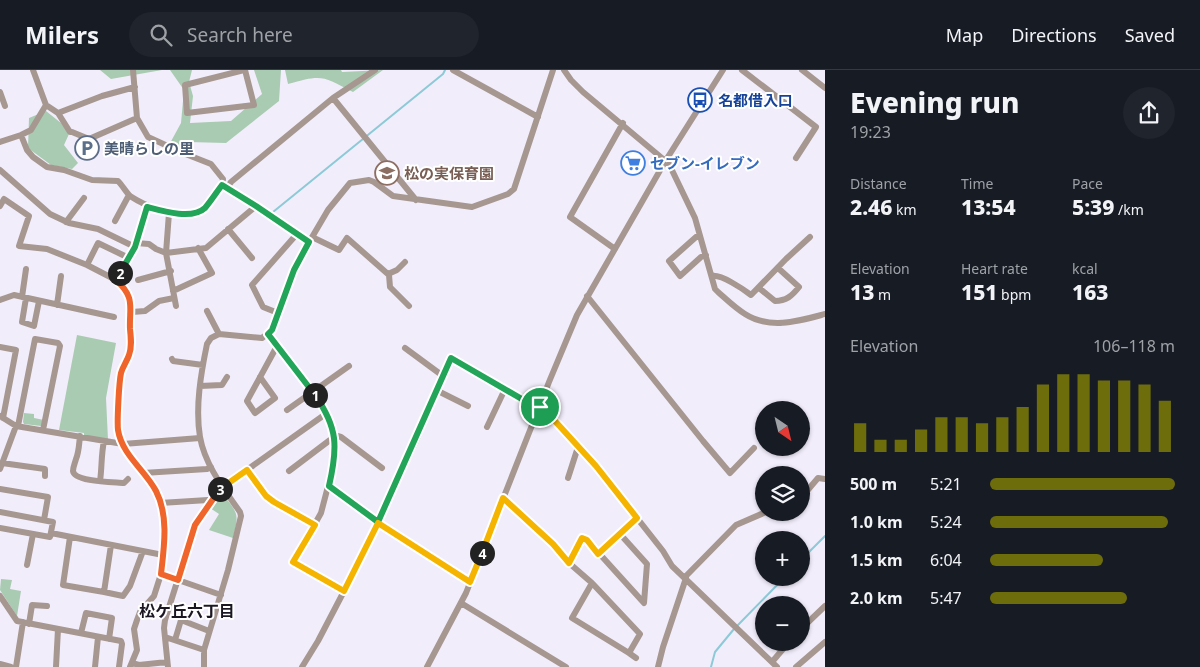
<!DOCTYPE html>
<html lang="en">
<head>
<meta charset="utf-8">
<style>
  :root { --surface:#171b24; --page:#20242c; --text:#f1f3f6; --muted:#9ea1a6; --line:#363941; --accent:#6e6d0c }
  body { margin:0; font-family:"Noto Sans","Noto Sans JP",sans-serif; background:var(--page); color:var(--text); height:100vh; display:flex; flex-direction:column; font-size:19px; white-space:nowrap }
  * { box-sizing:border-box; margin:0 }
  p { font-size:16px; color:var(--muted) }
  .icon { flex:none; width:28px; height:28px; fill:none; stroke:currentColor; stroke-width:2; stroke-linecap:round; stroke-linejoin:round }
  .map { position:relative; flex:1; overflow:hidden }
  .side { display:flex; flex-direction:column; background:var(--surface); width:375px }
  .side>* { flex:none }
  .needle { width:32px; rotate:145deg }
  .controls { position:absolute; left:755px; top:331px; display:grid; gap:10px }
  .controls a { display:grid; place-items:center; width:55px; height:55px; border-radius:50%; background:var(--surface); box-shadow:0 1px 4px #0004; font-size:25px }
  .pin { position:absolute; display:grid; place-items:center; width:42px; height:42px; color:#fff; margin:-21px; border:2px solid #fff; border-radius:50%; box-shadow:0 1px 5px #0007 }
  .km { position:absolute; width:25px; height:25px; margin:-12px; border-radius:50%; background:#222; color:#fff; font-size:14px; line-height:25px; text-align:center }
  .round { display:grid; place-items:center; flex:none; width:52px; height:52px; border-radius:26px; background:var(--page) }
  .head { display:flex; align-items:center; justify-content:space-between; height:85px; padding:0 25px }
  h1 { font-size:28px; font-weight:800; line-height:38px }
  .stats { display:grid; grid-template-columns:repeat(3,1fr); gap:8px; height:85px; padding:5px 25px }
  .stats div { display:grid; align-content:center }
  .stats b { font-size:21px; font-weight:800 }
  .stats small { font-size:14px; font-weight:400 }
  .stats p { font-size:14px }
  .chart { height:140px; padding:10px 25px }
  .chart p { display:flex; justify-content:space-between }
  .chart svg { width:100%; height:90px; margin-top:5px; stroke:var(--accent); stroke-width:6 }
  ul { padding:0 25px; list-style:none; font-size:16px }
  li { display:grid; grid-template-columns:80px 60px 1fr; align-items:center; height:38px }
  li i { height:12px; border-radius:6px; background:var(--accent) }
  header { display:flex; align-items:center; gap:30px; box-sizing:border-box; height:70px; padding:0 25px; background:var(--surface); border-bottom:1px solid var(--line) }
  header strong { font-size:24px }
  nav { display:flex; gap:28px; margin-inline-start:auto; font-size:18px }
  .search { width:350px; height:45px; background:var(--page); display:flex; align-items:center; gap:12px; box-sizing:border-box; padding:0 18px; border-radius:28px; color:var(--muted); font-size:19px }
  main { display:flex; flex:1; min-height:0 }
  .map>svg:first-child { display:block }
  .green { fill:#a9cbb2 }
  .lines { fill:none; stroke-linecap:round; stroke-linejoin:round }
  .stream { stroke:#8ccad7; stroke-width:2 }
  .minor { stroke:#a69790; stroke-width:6 }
  .split-1-casing { stroke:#fff; stroke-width:10 }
  .split-2-casing { stroke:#fff; stroke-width:10 }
  .split-3-casing { stroke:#fff; stroke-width:10 }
  .split-4-casing { stroke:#fff; stroke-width:10 }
  .split-5-casing { stroke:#fff; stroke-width:10 }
  .split-1 { stroke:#22a559; stroke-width:6 }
  .split-2 { stroke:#22a559; stroke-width:6 }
  .split-3 { stroke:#f0652b; stroke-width:6 }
  .split-4 { stroke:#f5b400; stroke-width:6 }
  .split-5 { stroke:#f5b400; stroke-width:6 }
  .labels { text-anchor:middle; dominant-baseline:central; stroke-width:4; stroke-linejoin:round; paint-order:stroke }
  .transit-label { font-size:15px; font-weight:bold; fill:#164399; stroke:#fff; text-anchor:start }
  .service-label { font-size:15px; font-weight:bold; fill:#4e5e75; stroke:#fff; text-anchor:start }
  .shop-label { font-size:15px; font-weight:bold; fill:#366cbe; stroke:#fff; text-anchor:start }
  .education-label { font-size:15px; font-weight:bold; fill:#785e54; stroke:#fff; text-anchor:start }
  .neighbourhood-label { font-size:16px; font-weight:bold; fill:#1c1823; stroke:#fff }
</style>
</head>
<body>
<header>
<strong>Milers</strong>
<div class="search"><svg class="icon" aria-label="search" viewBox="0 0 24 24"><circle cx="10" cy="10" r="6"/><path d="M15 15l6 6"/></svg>Search here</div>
<nav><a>Map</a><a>Directions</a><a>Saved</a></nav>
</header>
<main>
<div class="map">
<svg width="825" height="597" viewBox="0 0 825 597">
  <rect width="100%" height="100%" fill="#f2edfb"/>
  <path class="green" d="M100,0H162L111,9Z
    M170,0H192L189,12L193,26L190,53L231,51L262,24L254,0H281L279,31L226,73L188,72L186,82L169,75L181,53L184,20Z
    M285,0H341L342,2L383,0L353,22C323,6 322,4 288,14Z
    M46,41L61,53L69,64L64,75L78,93L72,99L51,95L28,78L29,48Z
    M77,265L116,273L106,328L108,370L84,365V363L59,360Z
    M24,343L34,344V348L44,350L41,356L24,354L23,352Z
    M220,423H222C237,443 240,442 233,468L209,460L219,444L210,438Z
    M1,509L12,510L10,519L21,521L17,546L0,520Z"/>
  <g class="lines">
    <path class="stream" d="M273,142L443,4L445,0
      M801,490L825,466
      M737,556L784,508
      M711,597L715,582L734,559"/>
    <path class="minor" d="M33,0L46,35L58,43L102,26L135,17
      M133,0L137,48L148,67L183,83L211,94L223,109L222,115L256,136L309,172
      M244,0L185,15L187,43L254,35L245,0
      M453,0L538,47
      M564,0L571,10L583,22L669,94L695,148L715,219L718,222C726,229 735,238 745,244C770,260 799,251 825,244
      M742,0L816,57L796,88
      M802,0L825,18
      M0,22L5,36
      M333,28L416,130
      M58,43L70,62H72L89,69L137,48
      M21,65L27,80L33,87L47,97L64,100L92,110L118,111C122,115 126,122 130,126C147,137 164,143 184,143C189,143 195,144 199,142C209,137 215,124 222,115
      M0,72L21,65L31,60L46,35
      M0,100L50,144L69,153L98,159L135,177
      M227,118L231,112L333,28L375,0
      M0,136L4,129L29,146L19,176L47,179L87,195L116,210L122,216L131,235L130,257L132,271L130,284L121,305L118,360L127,384L156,421L163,444L164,463L161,504L154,526L140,542L137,550L134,559L137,580L130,597
      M169,143L166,183L176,236
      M115,151L129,125
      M66,152L84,128
      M228,159L252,188
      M700,166L696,167L669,191L680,206L701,187L706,185
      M312,167L339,180L347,168L389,205L390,217L409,236
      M136,173L149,174L156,179L166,183L206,178L256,136
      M615,179L570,147L623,53
      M87,195L98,173L129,188
      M388,204L397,200L405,192
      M712,206C721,204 743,219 751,225L786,189L810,167
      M116,210L135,177L147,137
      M138,210L171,201
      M759,218L775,231C786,231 792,226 799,217L778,198
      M173,221L212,203L198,178
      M587,226L703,371L730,403L754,378
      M22,227L26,199
      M26,228L22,252L34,256L39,231
      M0,230L14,225L114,247
      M57,235L61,206
      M207,241L219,264
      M132,242L145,241L159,231L174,228
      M278,243L263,237L252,215L296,165
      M268,264L327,343L334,367L335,382L332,401L321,443L293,493L344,521
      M0,277L16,280L3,348
      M405,278L443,306
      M172,289L173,291L203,295
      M260,307L275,328L255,343L247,331L277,276
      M200,316L222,315L227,307
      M436,320L468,336
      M539,337L544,339L596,396L663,481L672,496L777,597
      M287,340L349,296
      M0,346L16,356L123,374L200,368
      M18,356L35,269L58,273L60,276L43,360
      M487,357L505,319
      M334,365L341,367L382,398
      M80,366C79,374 79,382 76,389C75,393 73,397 73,401C74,412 114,412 124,413L128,409
      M2,393L45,399V406
      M0,399L16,356
      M247,400L266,426L274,432L315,455
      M289,401L334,367
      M143,403L207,399L211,397
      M568,408L578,377
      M100,411C102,398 101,385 104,371
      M329,416L378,452
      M0,419L48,427L44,450
      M503,428L553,474L561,486L592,513L640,564L629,583L572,548L592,513
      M801,428L818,408L825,409
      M160,433L208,430L211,431
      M0,442L53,452L50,467L0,458
      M378,453L470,512
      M51,463L163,485
      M70,467L63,515L104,522
      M111,475L104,522L123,526L130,516L143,481
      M598,484L637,448
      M569,493L582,468L587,470L644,533L647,494L620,464
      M27,495L33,464
      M161,504L221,525
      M685,507L736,455L766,442
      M0,526L17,551L121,571L122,574L119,597
      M461,533L566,597
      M29,554L32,535L47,536
      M801,559L825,536
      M81,563L86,543L112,548L109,569
      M165,567L204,580
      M175,570L181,550L209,561
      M629,583L636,588
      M772,592L789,572
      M132,593L139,595L167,592
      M0,594L11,597
      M16,597L23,552
      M56,597L58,559
      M95,597L98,567
      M168,597L164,558L165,550L195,455L211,431L223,417L327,343
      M204,597V580L228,500L241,446L240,442C224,419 205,395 200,367C195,337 201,303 207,274L211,268L219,264L262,268L270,262L298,191L328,140L350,113L369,110L374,112L393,126L472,137L508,124L514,119L553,0
      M302,597L318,571L366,479L417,369L438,316L451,288L539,339
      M427,597L466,523L549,312L577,245L666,90L723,0
      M658,597L663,577L686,508
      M796,597L825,572"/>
  </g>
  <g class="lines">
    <g class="split-1-casing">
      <path id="split-1" d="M315,325C338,358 338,377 329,416L378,452L451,288L539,339L540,337"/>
    </g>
    <g class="split-2-casing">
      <path id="split-2" d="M120,203L135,177L147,137C162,141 192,150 205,138C211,131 216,123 222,115L256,136L309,172L294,200L272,260L268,264L315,325"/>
    </g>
    <g class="split-3-casing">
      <path id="split-3" d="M120,203L116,210C136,228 129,237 130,259C131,268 132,277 129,285C127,291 123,296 121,303C119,312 117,351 118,360C122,385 145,400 156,421C169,446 164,478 161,504L178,510L195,455L220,419"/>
    </g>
    <g class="split-4-casing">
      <path id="split-4" d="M220,419L247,400L266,426L274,432L315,455L293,492L344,521L378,453L470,512L482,483"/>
    </g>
    <g class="split-5-casing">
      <path id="split-5" d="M482,483L503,428L553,474L569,493L582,468L587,470L598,484L637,448L596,396L544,339L540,337"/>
    </g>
    <use href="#split-1" class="split-1"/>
    <use href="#split-2" class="split-2"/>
    <use href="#split-3" class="split-3"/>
    <use href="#split-4" class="split-4"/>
    <use href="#split-5" class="split-5"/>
  </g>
  <defs>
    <g id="bus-ring" transform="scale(1.25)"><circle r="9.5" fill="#fff" stroke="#1a4fb4" stroke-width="1.5"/><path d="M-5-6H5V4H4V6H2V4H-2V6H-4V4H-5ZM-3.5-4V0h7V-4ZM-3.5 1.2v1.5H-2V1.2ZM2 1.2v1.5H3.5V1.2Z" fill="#1a4fb4"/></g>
    <g id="parking-ring" transform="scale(1.25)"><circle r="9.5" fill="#fff" stroke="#5c6f8a" stroke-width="1.5"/><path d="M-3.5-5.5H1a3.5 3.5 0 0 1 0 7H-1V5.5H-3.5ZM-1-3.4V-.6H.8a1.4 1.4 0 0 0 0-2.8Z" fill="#5c6f8a"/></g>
    <g id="supermarket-ring" transform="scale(1.25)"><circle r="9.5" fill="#fff" stroke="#3f7fe0" stroke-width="1.5"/><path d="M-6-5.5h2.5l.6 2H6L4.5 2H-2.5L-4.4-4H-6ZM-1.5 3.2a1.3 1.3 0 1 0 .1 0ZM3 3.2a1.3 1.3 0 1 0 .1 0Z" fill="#3f7fe0"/></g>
    <g id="school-ring" transform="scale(1.25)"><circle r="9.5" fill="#fff" stroke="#8d6e63" stroke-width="1.5"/><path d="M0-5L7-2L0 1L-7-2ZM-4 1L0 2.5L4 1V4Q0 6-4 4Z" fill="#8d6e63"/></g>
  </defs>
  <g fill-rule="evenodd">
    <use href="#bus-ring" x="700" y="30"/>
    <use href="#parking-ring" x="87" y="78"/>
    <use href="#supermarket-ring" x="633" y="93"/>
    <use href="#school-ring" x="387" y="103"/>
  </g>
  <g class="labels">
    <g class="transit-label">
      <text x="718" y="30">名都借入口</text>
    </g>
    <g class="service-label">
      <text x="104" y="78">美晴らしの里</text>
    </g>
    <g class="shop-label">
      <text x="650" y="93">セブン-イレブン</text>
    </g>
    <g class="education-label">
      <text x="404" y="103">松の実保育園</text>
    </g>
    <g class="neighbourhood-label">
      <text x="187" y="541">松ケ丘六丁目</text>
    </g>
  </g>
</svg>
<div class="controls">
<a><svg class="needle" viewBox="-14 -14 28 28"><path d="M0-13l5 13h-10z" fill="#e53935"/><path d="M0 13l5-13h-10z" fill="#9ea1a6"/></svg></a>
<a><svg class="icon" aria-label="layers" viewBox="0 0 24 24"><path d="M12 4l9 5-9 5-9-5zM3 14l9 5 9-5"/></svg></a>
<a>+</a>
<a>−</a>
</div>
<div class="pin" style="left:540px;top:337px;background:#1e9e55"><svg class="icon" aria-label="arrive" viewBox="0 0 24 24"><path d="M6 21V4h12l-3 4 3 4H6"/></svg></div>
<b class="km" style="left:315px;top:325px">1</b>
<b class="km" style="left:120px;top:203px">2</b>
<b class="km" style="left:220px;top:419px">3</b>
<b class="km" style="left:482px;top:483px">4</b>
</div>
<section class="side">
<div class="head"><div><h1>Evening run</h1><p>19:23</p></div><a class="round"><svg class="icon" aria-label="share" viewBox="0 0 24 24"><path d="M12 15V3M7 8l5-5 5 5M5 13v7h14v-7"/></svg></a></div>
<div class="stats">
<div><p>Distance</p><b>2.46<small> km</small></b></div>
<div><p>Time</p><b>13:54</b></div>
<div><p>Pace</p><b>5:39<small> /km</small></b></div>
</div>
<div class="stats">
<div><p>Elevation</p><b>13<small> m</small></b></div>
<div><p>Heart rate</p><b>151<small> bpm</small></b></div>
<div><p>kcal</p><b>163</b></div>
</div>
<div class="chart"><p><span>Elevation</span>106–118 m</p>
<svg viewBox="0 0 160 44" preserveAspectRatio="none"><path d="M5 44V30M15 44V38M25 44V38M35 44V33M45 44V27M55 44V27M65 44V30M75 44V27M85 44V22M95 44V11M105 44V6M115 44V6M125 44V9M135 44V9M145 44V11M155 44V19"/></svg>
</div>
<ul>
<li><b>500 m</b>5:21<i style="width:100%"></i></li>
<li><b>1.0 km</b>5:24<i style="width:96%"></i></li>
<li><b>1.5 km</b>6:04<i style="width:61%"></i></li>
<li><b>2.0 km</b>5:47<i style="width:74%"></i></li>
</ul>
</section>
</main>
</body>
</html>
